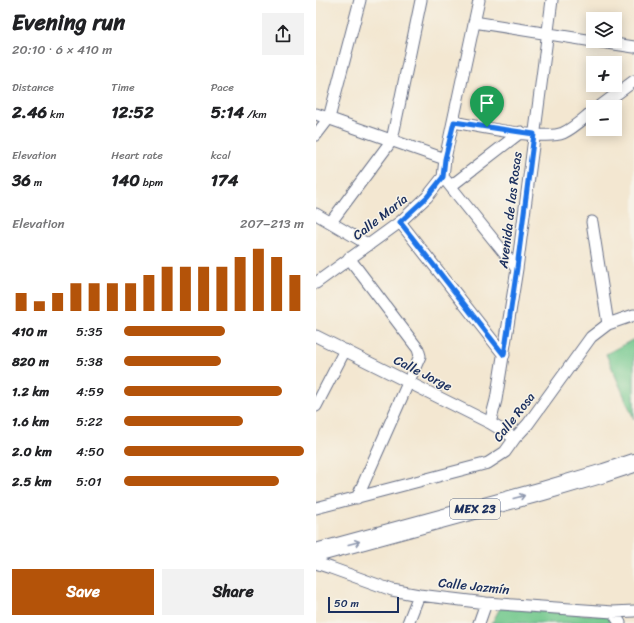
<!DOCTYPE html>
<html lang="en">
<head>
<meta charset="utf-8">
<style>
  :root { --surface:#fff; --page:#f2f2f2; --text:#202124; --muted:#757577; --accent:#b45309 }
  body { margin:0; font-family:Sriracha,sans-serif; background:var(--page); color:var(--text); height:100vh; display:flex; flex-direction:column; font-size:15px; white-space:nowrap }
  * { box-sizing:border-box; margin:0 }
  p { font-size:13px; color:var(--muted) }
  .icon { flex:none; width:22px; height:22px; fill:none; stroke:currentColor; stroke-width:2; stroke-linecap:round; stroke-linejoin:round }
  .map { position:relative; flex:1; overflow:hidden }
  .drawer { display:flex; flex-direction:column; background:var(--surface); width:316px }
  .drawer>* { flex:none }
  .fabs { position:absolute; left:270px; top:12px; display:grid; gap:8px }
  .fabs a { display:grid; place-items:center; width:36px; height:36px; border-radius:0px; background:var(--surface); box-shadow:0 2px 10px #0003; font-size:20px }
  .scale { position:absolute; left:12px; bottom:10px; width:71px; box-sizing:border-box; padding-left:4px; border:2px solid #1b2f5e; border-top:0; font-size:11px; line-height:14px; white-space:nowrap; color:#1b2f5e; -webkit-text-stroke:3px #f7f3e8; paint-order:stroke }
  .pin { position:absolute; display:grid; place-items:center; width:34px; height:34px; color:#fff; margin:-41px -17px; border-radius:50% 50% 50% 0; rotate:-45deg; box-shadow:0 0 4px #0007 }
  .pin .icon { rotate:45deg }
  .round { display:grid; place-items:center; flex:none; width:42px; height:42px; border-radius:0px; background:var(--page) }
  .overview { display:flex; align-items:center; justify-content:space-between; height:68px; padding:0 12px }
  h1 { font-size:22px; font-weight:700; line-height:30px }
  .stats { display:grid; grid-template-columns:repeat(3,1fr); gap:6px; height:68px; padding:4px 12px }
  .stats div { display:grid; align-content:center }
  .stats b { font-size:17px; font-weight:700 }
  .stats small { font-size:11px; font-weight:400 }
  .stats p { font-size:11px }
  .chart { height:112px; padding:8px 12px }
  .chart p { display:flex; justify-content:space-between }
  .chart svg { width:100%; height:72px; margin-top:4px; stroke:var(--accent); stroke-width:6 }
  .cta { display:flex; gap:8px; margin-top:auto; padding:8px 12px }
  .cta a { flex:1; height:46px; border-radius:0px; background:var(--accent); color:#fff; font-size:16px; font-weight:700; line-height:46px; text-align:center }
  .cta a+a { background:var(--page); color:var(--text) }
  ul { padding:0 12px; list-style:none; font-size:13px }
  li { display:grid; grid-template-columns:64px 48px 1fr; align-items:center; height:30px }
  li i { height:10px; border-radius:5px; background:var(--accent) }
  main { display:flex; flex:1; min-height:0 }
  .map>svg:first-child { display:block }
  .green { fill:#72c88d; stroke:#467c76 }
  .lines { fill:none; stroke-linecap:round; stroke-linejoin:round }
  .minor-casing { stroke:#676f86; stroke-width:13 }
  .trunk-casing { stroke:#676f86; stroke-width:20 }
  .minor { stroke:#fff; stroke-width:11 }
  .trunk { stroke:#fff; stroke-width:18 }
  .oneway { stroke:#8d97ae }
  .route-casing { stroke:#fff; stroke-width:8 }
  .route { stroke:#1a73e8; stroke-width:5 }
  .labels { text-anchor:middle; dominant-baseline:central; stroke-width:3; stroke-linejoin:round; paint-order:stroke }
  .shield { fill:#f7f3e8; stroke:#5d6a87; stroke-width:1 }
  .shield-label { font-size:12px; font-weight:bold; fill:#1b2f5e }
  .street-label { font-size:13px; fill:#1b2f5e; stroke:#f7f3e8 }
</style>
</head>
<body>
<main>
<section class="drawer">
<div class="overview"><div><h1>Evening run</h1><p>20:10 · 6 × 410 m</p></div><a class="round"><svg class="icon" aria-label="share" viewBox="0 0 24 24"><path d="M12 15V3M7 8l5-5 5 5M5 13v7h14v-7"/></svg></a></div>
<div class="stats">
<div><p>Distance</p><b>2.46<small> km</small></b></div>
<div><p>Time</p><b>12:52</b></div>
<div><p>Pace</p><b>5:14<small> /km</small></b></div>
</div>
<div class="stats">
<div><p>Elevation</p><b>36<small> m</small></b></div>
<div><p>Heart rate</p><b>140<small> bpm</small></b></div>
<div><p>kcal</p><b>174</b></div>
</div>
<div class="chart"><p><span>Elevation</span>207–213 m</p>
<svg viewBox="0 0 160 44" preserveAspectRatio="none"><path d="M5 44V33M15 44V38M25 44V33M35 44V27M45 44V27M55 44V27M65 44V27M75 44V22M85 44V17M95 44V17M105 44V17M115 44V17M125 44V11M135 44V6M145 44V11M155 44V22"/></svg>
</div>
<ul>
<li><b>410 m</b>5:35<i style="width:56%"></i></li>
<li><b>820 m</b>5:38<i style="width:54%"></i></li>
<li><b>1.2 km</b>4:59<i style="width:88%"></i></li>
<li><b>1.6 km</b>5:22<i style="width:66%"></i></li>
<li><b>2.0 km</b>4:50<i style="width:100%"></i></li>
<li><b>2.5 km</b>5:01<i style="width:86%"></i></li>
</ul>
<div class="cta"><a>Save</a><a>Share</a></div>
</section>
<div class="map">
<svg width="318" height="623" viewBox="0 0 318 623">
  <rect width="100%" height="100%" fill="#f7f3e8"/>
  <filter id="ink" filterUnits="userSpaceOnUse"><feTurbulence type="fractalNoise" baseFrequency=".025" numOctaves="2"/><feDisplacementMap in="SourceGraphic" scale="8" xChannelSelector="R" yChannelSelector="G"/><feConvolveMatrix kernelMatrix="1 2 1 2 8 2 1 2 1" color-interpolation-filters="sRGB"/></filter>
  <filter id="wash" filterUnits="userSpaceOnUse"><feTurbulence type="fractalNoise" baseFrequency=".012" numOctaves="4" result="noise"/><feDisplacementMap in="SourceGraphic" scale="16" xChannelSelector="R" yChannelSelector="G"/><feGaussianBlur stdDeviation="0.9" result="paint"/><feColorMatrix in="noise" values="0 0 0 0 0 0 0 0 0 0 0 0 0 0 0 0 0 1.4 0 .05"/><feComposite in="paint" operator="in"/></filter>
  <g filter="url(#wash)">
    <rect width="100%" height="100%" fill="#f3e7d1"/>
    <path class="green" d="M318,339V419L290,354Z
      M184,608L292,616L295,623H176Z"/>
  </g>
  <g filter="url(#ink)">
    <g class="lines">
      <g class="minor-casing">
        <path id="minor" d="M158,22L277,41
          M279,41L318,47
          M283,107L318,81
          M0,114L129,159
          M137,122C161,126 228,141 247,133C258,128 268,118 277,111
          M0,135L13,118L44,0
          M127,177L201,269
          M135,186L205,132
          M0,214L53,245
          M15,222L76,140L105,0
          M84,222L188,355
          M276,222L292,324
          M33,258L102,349L104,356L41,498
          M0,283L84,222L111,197L127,177L129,159L163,0
          M0,336L174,423L199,438
          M0,406L29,350
          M174,423L180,400L201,269L236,0
          M0,508L172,463L189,452L199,438L212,424L275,337L292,324L318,315
          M0,563L15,568L76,590L103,595L170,603L297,612L318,611
          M297,612L304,623
          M92,623L103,595
          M163,623L170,603"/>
      </g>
      <g class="trunk-casing">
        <path id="trunk" d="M0,553L227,491L288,473L318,463"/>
      </g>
      <use href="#minor" class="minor"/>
      <use href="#trunk" class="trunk"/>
    </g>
    <defs><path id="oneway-shaft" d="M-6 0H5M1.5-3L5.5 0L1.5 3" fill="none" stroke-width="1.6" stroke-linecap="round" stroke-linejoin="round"/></defs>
    <g class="oneway">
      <use href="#oneway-shaft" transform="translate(203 497) rotate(-15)"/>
      <use href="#oneway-shaft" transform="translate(38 543) rotate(-15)"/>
    </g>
  </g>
  <g class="lines" filter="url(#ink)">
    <g class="route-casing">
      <path id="route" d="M138,122L218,134L201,268L188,355L84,222L111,197L127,177L129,159Z"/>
    </g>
    <use href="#route" class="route"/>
  </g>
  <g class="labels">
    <rect class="shield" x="134" y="499" width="50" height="20" rx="3"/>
    <g class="shield-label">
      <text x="159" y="509">MEX 23</text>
    </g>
    <g class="street-label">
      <text transform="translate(194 210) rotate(-83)">Avenida de las Rosas</text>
      <text transform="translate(64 217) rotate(-38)">Calle María</text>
      <text transform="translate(107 373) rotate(27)">Calle Jorge</text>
      <text transform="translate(198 417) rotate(-52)">Calle Rosa</text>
      <text transform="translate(158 586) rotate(6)">Calle Jazmín</text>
    </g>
  </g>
</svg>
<div class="fabs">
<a><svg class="icon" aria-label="layers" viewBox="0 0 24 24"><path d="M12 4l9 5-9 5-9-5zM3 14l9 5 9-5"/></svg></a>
<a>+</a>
<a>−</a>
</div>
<div class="scale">50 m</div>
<div class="pin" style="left:171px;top:127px;background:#1e9e55"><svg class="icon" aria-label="arrive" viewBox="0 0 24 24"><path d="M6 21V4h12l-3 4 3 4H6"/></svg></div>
</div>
</main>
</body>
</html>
